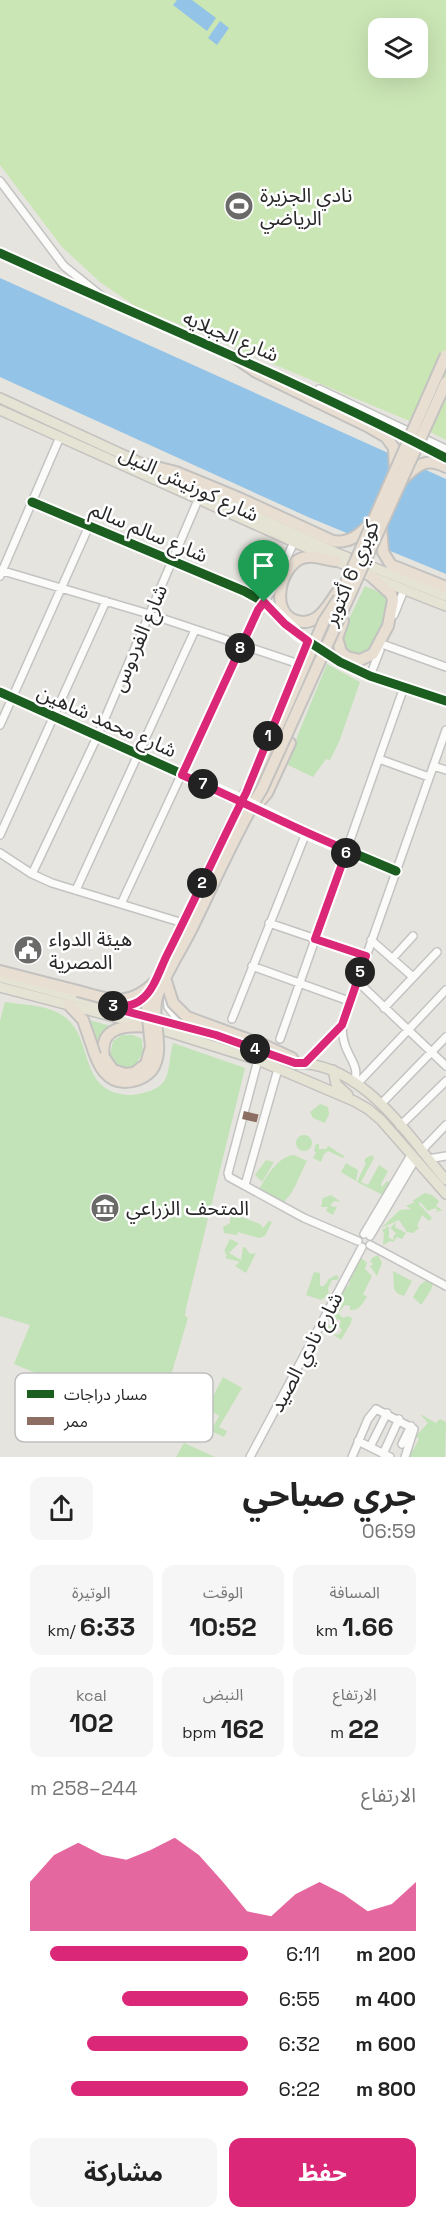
<!DOCTYPE html>
<html lang="ar">
<head>
<meta charset="utf-8">
<style>
  :root { --surface:#fff; --page:#f6f6f6; --text:#222; --muted:#767676; --accent:#db2777 }
  body { margin:0; font-family:"Space Grotesk","Noto Sans Arabic",sans-serif; background:var(--page); color:var(--text); direction:rtl; height:100vh; display:flex; flex-direction:column; font-size:22px; white-space:nowrap }
  * { box-sizing:border-box; margin:0 }
  p { font-size:20px; color:var(--muted) }
  .icon { flex:none; width:33px; height:33px; fill:none; stroke:currentColor; stroke-width:2; stroke-linecap:round; stroke-linejoin:round }
  .map { position:relative; height:1457px; overflow:hidden; direction:ltr }
  .panel { display:flex; flex-direction:column; background:var(--surface); flex:1 }
  .panel>* { flex:none }
  .tools { position:absolute; left:368px; top:18px; display:grid; gap:12px }
  .tools a { display:grid; place-items:center; width:60px; height:60px; border-radius:12px; background:var(--surface); box-shadow:0 6px 24px #0002; font-size:30px }
  .pin { position:absolute; display:grid; place-items:center; width:51px; height:51px; color:#fff; margin:-62px -26px; border-radius:50% 50% 50% 0; rotate:-45deg; box-shadow:0 0 6px #0007 }
  .pin .icon { rotate:45deg }
  .km { position:absolute; width:30px; height:30px; margin:-15px; border-radius:50%; background:#222; color:#fff; font-size:16px; line-height:30px; text-align:center }
  .round { display:grid; place-items:center; flex:none; width:63px; height:63px; border-radius:12px; background:var(--page) }
  .head { display:flex; align-items:center; justify-content:space-between; height:102px; padding:0 30px }
  h1 { font-size:33px; font-weight:700; line-height:45px }
  .figures { display:grid; grid-template-columns:repeat(3,1fr); gap:9px; height:102px; padding:6px 30px }
  .figures div { display:grid; align-content:center; border-radius:12px; background:var(--page); text-align:center }
  .figures b { font-size:26px; font-weight:700 }
  .figures small { font-size:16px; font-weight:400 }
  .figures p { font-size:16px }
  .chart { height:168px; padding:12px 30px }
  .chart p { display:flex; justify-content:space-between }
  .chart svg { width:100%; height:108px; margin-top:6px; fill:var(--accent); opacity:.7 }
  .primary-button { display:flex; gap:12px; margin-top:auto; padding:12px 30px }
  .primary-button a { flex:1; height:69px; border-radius:12px; background:var(--accent); color:#fff; font-size:24px; font-weight:700; line-height:69px; text-align:center }
  .primary-button a+a { background:var(--page); color:var(--text) }
  ul { padding:0 30px; list-style:none; font-size:20px }
  li { display:grid; grid-template-columns:96px 72px 1fr; align-items:center; height:45px }
  li i { height:15px; border-radius:8px; background:var(--accent) }
  .map>svg:first-child { display:block }
  .green { fill:#c2e2b7 }
  .pitch { fill:#cbe6b5; fill-rule:evenodd }
  .water { fill:#93c3e6 }
  .lines { fill:none; stroke-linecap:round; stroke-linejoin:round }
  .minor-casing { stroke:#c4c3c3; stroke-width:10 }
  .major-casing { stroke:#c3c2c0; stroke-width:12 }
  .highway-casing { stroke:#c3c2c0; stroke-width:14 }
  .minor { stroke:#fbfbfa; stroke-width:7 }
  .major { stroke:#e5e3d3; stroke-width:9 }
  .highway { stroke:#e8dfd2; stroke-width:10 }
  .highway-bridge-casing { stroke:#c3c2c0; stroke-width:14; stroke-linecap:butt }
  .highway-bridge { stroke:#e8dfd2; stroke-width:10 }
  .quiet { stroke:#8d6e63; stroke-width:8; stroke-dasharray:15 8; stroke-linecap:butt }
  .cycleway-casing { stroke:#fff; stroke-width:13 }
  .cycleway { stroke:#1b5e20; stroke-width:9 }
  .route-casing { stroke:#fff; stroke-width:12 }
  .route { stroke:#db2777; stroke-width:8 }
  .labels { text-anchor:middle; dominant-baseline:central; stroke-width:5; stroke-linejoin:round; paint-order:stroke }
  .poi-label { font-size:20px; fill:#282828; stroke:#fff; text-anchor:start }
  .street-label { font-size:20px; fill:#282828; stroke:#fff }
  .key { fill:#fff; stroke:#bebebe; stroke-width:1.5 }
  .key-label { font-size:16px; fill:#282828 }
</style>
</head>
<body>
<div class="map">
<svg width="446" height="1457" viewBox="0 0 446 1457">
  <rect width="100%" height="100%" fill="#e6e4de"/>
  <path class="green" d="M365,586C371,589 381,591 385,598C393,611 380,640 370,650C366,654 362,654 357,654L346,648L344,641V629Z
    M327,664L360,682L339,742L330,760L326,759L313,777L288,765L299,732Z
    M5,1002C25,1005 52,1005 67,1019C91,1039 81,1082 116,1093C124,1095 131,1096 139,1094C174,1087 166,1071 173,1043L245,1068L186,1308L185,1316L188,1318L169,1382L150,1420L14,1364L30,1325L0,1316V1021Z
    M89,1020L111,1026L98,1043Z
    M122,1035H133L142,1039L143,1052L134,1068C121,1070 114,1067 110,1055L113,1041Z
    M320,1104L328,1107L329,1114L325,1123L313,1118L310,1112Z
    M296 1143a8 8 0 1 1 16 0a8 8 0 1 1-16 0Z
    M316,1144H319V1149H326L328,1146L344,1156L343,1158L328,1151L324,1154L321,1162L313,1158L316,1153L314,1150Z
    M294,1155L307,1161C299,1175 296,1190 284,1202L259,1189C267,1176 277,1157 294,1155Z
    M372,1155L374,1158L361,1182L368,1185L379,1165L388,1171L381,1184L382,1187L387,1181L391,1183L386,1189L385,1196L357,1182L366,1163L364,1161L366,1158Z
    M266,1160L274,1162L262,1182L255,1175Z
    M346,1163L358,1170L356,1181L341,1172Z
    M425,1193L432,1195L439,1201L436,1206L442,1210L435,1213L438,1210L435,1208L428,1211L420,1202L419,1204L432,1218L429,1221L422,1215L417,1226L419,1228L413,1233L407,1232L399,1220L381,1228L400,1210L411,1209L406,1206L415,1202L412,1201Z
    M331,1195L341,1202L334,1201L330,1206L337,1207L333,1215L326,1211L328,1207H321L323,1198Z
    M231,1213L260,1224L263,1228L269,1221L272,1222L265,1236L259,1238L238,1232L237,1235L224,1233L223,1227L230,1223Z
    M396,1222L395,1227L406,1233L402,1239L397,1237L393,1242L390,1241L383,1245L384,1233L382,1230L389,1226V1238L394,1240L393,1237L396,1233L390,1228Z
    M230,1239L239,1243L229,1253L241,1260L243,1247H245L250,1254L256,1253L246,1273L235,1266L240,1262L225,1258L227,1255L224,1253H227L224,1251Z
    M378,1255L382,1263L377,1276L370,1266L373,1264L370,1261L372,1258Z
    M361,1258L367,1263L365,1269L372,1276L363,1294L367,1297C362,1304 359,1311 350,1310V1306L345,1305L338,1313L343,1318L348,1316L352,1318L351,1323L341,1340L326,1329L330,1325L335,1329L333,1333L338,1335L342,1330L339,1326L341,1321L338,1319L331,1324L329,1312L343,1286L347,1287L350,1283L347,1279L349,1275L354,1274L352,1270Z
    M393,1271L412,1281L404,1296L398,1294L394,1289Z
    M314,1272L320,1273V1286H324L329,1279L336,1275L339,1277L337,1280H332L328,1288L329,1295L321,1300L306,1295Z
    M427,1280L433,1284L431,1290L421,1305L413,1297L420,1285Z
    M223,1377L242,1388L219,1427L227,1431L224,1437L211,1431L219,1416L207,1408Z
    M420,1414L436,1423L440,1419L446,1422L445,1457H407L411,1449L413,1450L419,1439L416,1436L428,1423Z
    M184,1443L215,1457H176Z"/>
  <path class="pitch" d="M0,0H446V440L407,420L135,306L100,282L62,247L0,165ZM378,28H417V68H378Z"/>
  <path class="water" d="M177,0H192L216,18L207,31L173,5Z
    M220,21L229,28L217,45L208,38Z
    M0,278L446,479V574L308,517L0,377Z"/>
  <g class="lines">
    <g class="minor-casing">
      <path id="minor" d="M0,181L64,266L105,299
        M0,253L111,304L236,357
        M249,363L326,397L446,458
        M319,389L446,449
        M32,502L244,591L264,602L297,634L340,662L370,676L446,701
        M0,570L149,614L299,664
        M0,576L60,437
        M394,615L404,590
        M382,644L446,667
        M370,676L380,650
        M0,692L242,801L306,833L396,871
        M0,725L89,526
        M270,732L308,641
        M379,759L429,777
        M433,766L446,770
        M0,835L106,601
        M0,853L32,874L52,883L183,923
        M32,874L97,737L198,500
        M76,890L195,630
        M121,904L258,610L271,592L294,542
        M269,923L366,956
        M371,940L413,977
        M392,959L413,936
        M252,966L349,1001
        M357,981L446,1066
        M167,994L168,1007L183,1026
        M119,1006L135,1004L149,992L195,898L219,844L243,798
        M384,1008L437,952
        M232,1019L306,833
        M280,1039L404,687
        M258,1060L228,1173L229,1177L304,1218L358,1241
        M305,1063L342,1025
        M354,1083C360,1067 350,1060 345,1045C343,1039 342,1032 342,1025L446,730
        M357,1084L446,990
        M381,1104L446,1037
        M400,1126L446,1081
        M421,1151L446,1125
        M428,1159L446,1156
        M245,1185L278,1069
        M364,1234L411,1155
        M370,1236L415,1160
        M370,1245L446,1286
        M358,1441L390,1457
        M402,1444L411,1426
        M370,1447L387,1413
        M383,1454L399,1419
        M250,1457L362,1247
        M352,1457L368,1419L376,1409L414,1429L405,1457"/>
    </g>
    <g class="major-casing">
      <path id="major" d="M0,398L339,554L446,596
        M0,410L372,577L446,606
        M0,977L216,1035L295,1063C364,1063 406,1134 446,1180
        M0,987L153,1027L258,1060L354,1101L368,1109L381,1120L446,1194
        M333,1070L336,1084L348,1095"/>
    </g>
    <g class="highway-casing">
      <path id="highway" d="M233,356L256,372L367,426L386,437L394,448L395,470
        M148,465L176,472L239,498L333,541C351,544 361,533 373,521
        M403,479C417,465 426,457 446,467
        M381,526L383,552L391,565L446,587
        M336,561C327,560 316,556 308,557C281,558 267,614 297,621C303,623 310,622 316,618C326,612 332,598 340,589
        M343,621L337,638L341,652L347,657L360,660L373,654L388,626L393,600L391,594L372,577
        M246,793L254,782L269,747
        M255,807L267,793L290,743
        M0,971L78,991
        M69,1005L83,1020L91,1043
        M266,1046L292,1058L295,1063
        M104,1057C98,1024 131,1025 153,1027"/>
    </g>
    <use href="#minor" class="minor"/>
    <use href="#major" class="major"/>
    <use href="#highway" class="highway"/>
    <g class="highway-bridge-casing">
      <path id="highway-bridge" d="M341,594L446,355
        M269,747L324,621L339,598
        M165,978L173,1003L187,1017L266,1046
        M78,991C111,1000 128,1008 155,982
        M91,1043C97,1063 106,1087 133,1081C141,1079 147,1076 152,1070C167,1048 149,1018 158,994C167,971 181,950 192,928C215,881 235,834 262,789L446,382
        M104,1057L113,1070L125,1074L134,1073L146,1064L151,1047L147,1008L151,992"/>
    </g>
    <use href="#highway-bridge" class="highway-bridge"/>
    <path class="quiet" d="M243,1115L264,1120"/>
    <g class="cycleway-casing">
      <path id="cycleway" d="M0,253C149,321 300,382 446,458
        M32,502L244,591L264,602L297,634L340,662L370,676L446,701
        M0,692L242,801L306,833L396,871"/>
    </g>
    <use href="#cycleway" class="cycleway"/>
  </g>
  <g class="lines">
    <g class="route-casing">
      <path id="route" d="M264,602L285,624L308,641L246,793C219,846 194,902 167,955C160,969 154,990 142,999C132,1008 118,1006 106,1006L216,1035L295,1063H305L342,1025L366,956L315,939L347,850C291,827 238,799 182,775L258,610L264,602"/>
    </g>
    <use href="#route" class="route"/>
  </g>
  <defs>
    <g id="stadium-disc" transform="scale(1.5)"><circle r="9.5" fill="#6a6a68" stroke="#fff"/><path d="M0-5a6.5 5 0 1 0 0 10a6.5 5 0 1 0 0-10ZM-3.5-1.8h7v3.6h-7Z" fill="#fff"/></g>
    <g id="civic-disc" transform="scale(1.5)"><circle r="9.5" fill="#6a6a68" stroke="#fff"/><path d="M-.6-6.5H3V-4.5H.6V-3L4-1V1h2V6H-6V1h2V-1L-.6-3ZM-1.2 2.5V6h2.4V2.5Z" fill="#fff"/></g>
    <g id="museum-disc" transform="scale(1.5)"><circle r="9.5" fill="#6a6a68" stroke="#fff"/><path d="M0-6L6-3V-2H-6V-3ZM-5-1h2V3h-2ZM-1-1h2V3h-2ZM3-1h2V3H3ZM-6 4H6V6H-6Z" fill="#fff"/></g>
  </defs>
  <g fill-rule="evenodd">
    <use href="#stadium-disc" x="239" y="206"/>
    <use href="#civic-disc" x="28" y="950"/>
    <use href="#museum-disc" x="105" y="1208"/>
  </g>
  <g class="labels">
    <g class="poi-label">
      <text x="260" y="195">نادي الجزيرة<tspan x="260" dy="23">الرياضي</tspan></text>
      <text x="49" y="939">هيئة الدواء<tspan x="49" dy="23">المصرية</tspan></text>
      <text x="126" y="1208">المتحف الزراعي</text>
    </g>
    <g class="street-label">
      <text transform="translate(231 336) rotate(23)">شارع الجبلايه</text>
      <text transform="translate(189 484) rotate(25)">شارع كورنيش النيل</text>
      <text transform="translate(149 532) rotate(23)">شارع سالم سالم</text>
      <text transform="translate(351 573) rotate(-67)">كوبري 6 أكتوبر</text>
      <text transform="translate(139 638) rotate(-67)">شارع الفردوس</text>
      <text transform="translate(107 721) rotate(24)">شارع محمد شاهين</text>
      <text transform="translate(306 1352) rotate(-62)">شارع نادي الصيد</text>
    </g>
  </g>
  <rect x="15" y="1373" width="198" height="69" rx="9" class="key"/>
  <rect x="27" y="1390" width="27" height="8" fill="#1b5e20"/>
  <rect x="27" y="1417" width="27" height="8" fill="#8d6e63"/>
  <g class="key-label">
    <text x="64" y="1400">مسار دراجات</text>
    <text x="64" y="1427">ممر</text>
  </g>
</svg>
<div class="tools">
<a><svg class="icon" aria-label="layers" viewBox="0 0 24 24"><path d="M12 4l9 5-9 5-9-5zM3 14l9 5 9-5"/></svg></a>
</div>
<div class="pin" style="left:264px;top:602px;background:#1e9e55"><svg class="icon" aria-label="arrive" viewBox="0 0 24 24"><path d="M6 21V4h12l-3 4 3 4H6"/></svg></div>
<b class="km" style="left:268px;top:736px">1</b>
<b class="km" style="left:202px;top:883px">2</b>
<b class="km" style="left:113px;top:1006px">3</b>
<b class="km" style="left:255px;top:1049px">4</b>
<b class="km" style="left:360px;top:972px">5</b>
<b class="km" style="left:346px;top:853px">6</b>
<b class="km" style="left:203px;top:784px">7</b>
<b class="km" style="left:240px;top:648px">8</b>
</div>
<section class="panel">
<div class="head"><div><h1>جري صباحي</h1><p>06:59</p></div><a class="round"><svg class="icon" aria-label="share" viewBox="0 0 24 24"><path d="M12 15V3M7 8l5-5 5 5M5 13v7h14v-7"/></svg></a></div>
<div class="figures">
<div><p>المسافة</p><b>1.66<small> km</small></b></div>
<div><p>الوقت</p><b>10:52</b></div>
<div><p>الوتيرة</p><b>6:33<small> /km</small></b></div>
</div>
<div class="figures">
<div><p>الارتفاع</p><b>22<small> m</small></b></div>
<div><p>النبض</p><b>162<small> bpm</small></b></div>
<div><p>kcal</p><b>102</b></div>
</div>
<div class="chart"><p><span>الارتفاع</span>244–258 m</p>
<svg viewBox="0 0 160 44" preserveAspectRatio="none"><path d="M0 44V24L10 13L20 8L30 13L40 15L50 11L60 6L70 13L80 24L90 36L100 38L110 29L120 24L130 29L140 36L150 33L160 24V44z"/></svg>
</div>
<ul>
<li><b>200 m</b>6:11<i style="width:91%"></i></li>
<li><b>400 m</b>6:55<i style="width:58%"></i></li>
<li><b>600 m</b>6:32<i style="width:74%"></i></li>
<li><b>800 m</b>6:22<i style="width:81%"></i></li>
</ul>
<div class="primary-button"><a>حفظ</a><a>مشاركة</a></div>
</section>
</body>
</html>
